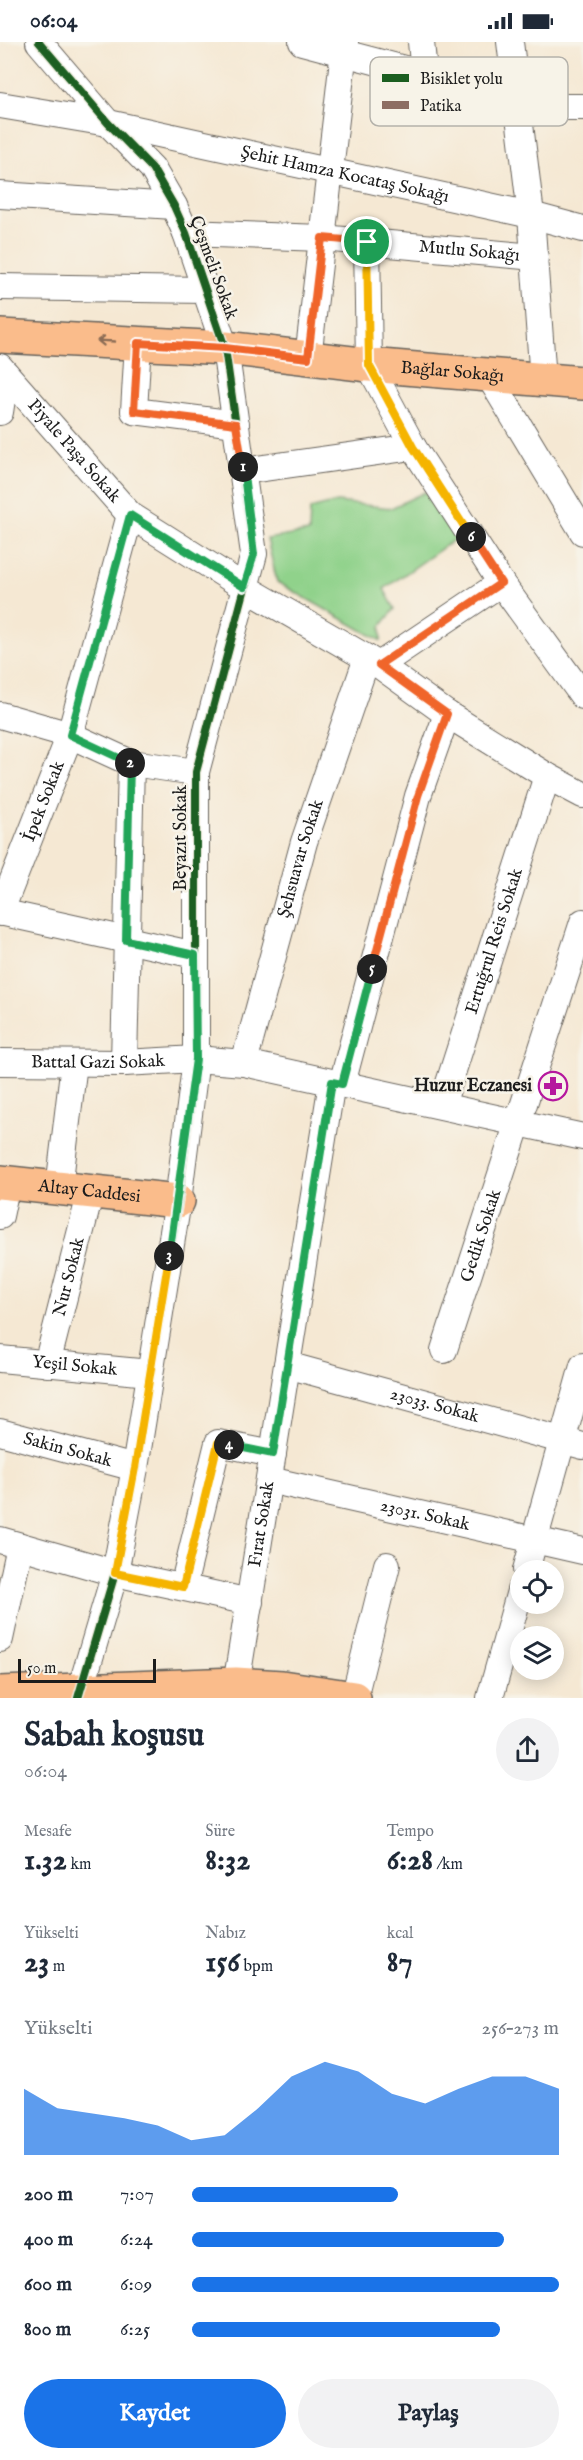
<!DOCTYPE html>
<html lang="tr">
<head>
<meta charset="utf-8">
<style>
  :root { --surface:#fff; --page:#f2f2f3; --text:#1f2937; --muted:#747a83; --accent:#1a73e8 }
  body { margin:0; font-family:"IM FELL English",serif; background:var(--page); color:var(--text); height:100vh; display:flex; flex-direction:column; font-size:22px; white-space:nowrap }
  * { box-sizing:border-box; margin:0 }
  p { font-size:20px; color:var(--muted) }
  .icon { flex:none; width:33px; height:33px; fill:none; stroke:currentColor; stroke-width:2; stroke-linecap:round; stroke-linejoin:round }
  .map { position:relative; height:1656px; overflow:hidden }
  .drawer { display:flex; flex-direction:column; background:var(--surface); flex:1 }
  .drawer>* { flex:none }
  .tools { position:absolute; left:510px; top:1518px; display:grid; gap:12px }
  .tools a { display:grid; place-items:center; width:54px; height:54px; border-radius:50%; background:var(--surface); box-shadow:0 3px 15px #0003; font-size:30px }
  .scale { position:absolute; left:18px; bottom:15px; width:138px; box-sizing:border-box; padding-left:6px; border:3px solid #1c1c1c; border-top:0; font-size:16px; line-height:21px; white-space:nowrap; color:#1c1c1c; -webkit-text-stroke:4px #f7f3e8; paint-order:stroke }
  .pin { position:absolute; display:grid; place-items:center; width:51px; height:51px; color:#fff; margin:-26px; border:3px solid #fff; border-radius:50%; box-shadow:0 2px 6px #0007 }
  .km { position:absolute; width:30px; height:30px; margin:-15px; border-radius:50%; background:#222; color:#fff; font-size:16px; line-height:30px; text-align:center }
  .round { display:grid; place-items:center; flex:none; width:63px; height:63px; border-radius:32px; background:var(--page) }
  .head { display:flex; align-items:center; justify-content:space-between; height:102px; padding:0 24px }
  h1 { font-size:33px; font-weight:700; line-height:45px }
  .figures { display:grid; grid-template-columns:repeat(3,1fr); gap:9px; height:102px; padding:6px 24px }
  .figures div { display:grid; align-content:center }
  .figures b { font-size:30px; font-weight:700 }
  .figures small { font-size:16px; font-weight:400 }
  .figures p { font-size:16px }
  .chart { height:168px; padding:12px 24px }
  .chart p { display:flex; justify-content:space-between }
  .chart svg { width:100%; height:108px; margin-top:6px; fill:var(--accent); opacity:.7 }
  .action { display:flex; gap:12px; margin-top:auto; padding:12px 24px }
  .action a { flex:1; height:69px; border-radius:36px; background:var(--accent); color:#fff; font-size:24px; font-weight:700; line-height:69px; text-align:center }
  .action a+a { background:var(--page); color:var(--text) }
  ul { padding:0 24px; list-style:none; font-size:20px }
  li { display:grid; grid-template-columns:96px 72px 1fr; align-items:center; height:45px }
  li i { height:15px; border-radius:8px; background:var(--accent) }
  .status { display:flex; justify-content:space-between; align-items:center; height:42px; padding:0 30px; background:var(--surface); direction:ltr }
  .status svg { height:16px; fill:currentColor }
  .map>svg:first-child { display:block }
  .green { fill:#90d28b; stroke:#567754; stroke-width:1.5 }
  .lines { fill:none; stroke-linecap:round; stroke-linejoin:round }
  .minor-casing { stroke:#68635c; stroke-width:28 }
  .major-casing { stroke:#68635c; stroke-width:36 }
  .minor { stroke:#fff; stroke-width:26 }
  .major { stroke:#fabc8b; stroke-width:33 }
  .quiet { stroke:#8d6e63; stroke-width:6; stroke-dasharray:12 6; stroke-linecap:butt }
  .cycleway-casing { stroke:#f7f3e8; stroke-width:11 }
  .cycleway { stroke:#1b5e20; stroke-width:8 }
  .oneway { stroke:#8b6c54 }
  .split-1-casing { stroke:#fff; stroke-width:12 }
  .split-2-casing { stroke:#fff; stroke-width:12 }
  .split-3-casing { stroke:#fff; stroke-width:12 }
  .split-4-casing { stroke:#fff; stroke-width:12 }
  .split-5-casing { stroke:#fff; stroke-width:12 }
  .split-6-casing { stroke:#fff; stroke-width:12 }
  .split-7-casing { stroke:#fff; stroke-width:12 }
  .split-1 { stroke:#f0652b; stroke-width:8 }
  .split-2 { stroke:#22a559; stroke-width:8 }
  .split-3 { stroke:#22a559; stroke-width:8 }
  .split-4 { stroke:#f5b400; stroke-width:8 }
  .split-5 { stroke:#22a559; stroke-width:8 }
  .split-6 { stroke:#f0652b; stroke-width:8 }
  .split-7 { stroke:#f5b400; stroke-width:8 }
  .labels { text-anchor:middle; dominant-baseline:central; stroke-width:5; stroke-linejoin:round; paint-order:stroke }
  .street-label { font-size:18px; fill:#1c1c1c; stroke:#f7f3e8 }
  .poi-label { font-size:18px; font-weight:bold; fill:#1c1c1c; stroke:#f7f3e8; text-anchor:end }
  .key { fill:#f7f3e8; stroke:#b5b2ab; stroke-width:1.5 }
  .key-label { font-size:16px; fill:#1c1c1c }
</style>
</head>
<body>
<div class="status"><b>06:04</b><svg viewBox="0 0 49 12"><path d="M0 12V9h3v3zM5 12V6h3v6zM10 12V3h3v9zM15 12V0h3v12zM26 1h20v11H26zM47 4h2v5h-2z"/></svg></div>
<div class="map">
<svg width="583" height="1656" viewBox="0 0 583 1656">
  <rect width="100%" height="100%" fill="#f7f3e8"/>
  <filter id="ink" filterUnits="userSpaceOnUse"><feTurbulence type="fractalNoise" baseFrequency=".0167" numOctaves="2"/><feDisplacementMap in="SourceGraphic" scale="12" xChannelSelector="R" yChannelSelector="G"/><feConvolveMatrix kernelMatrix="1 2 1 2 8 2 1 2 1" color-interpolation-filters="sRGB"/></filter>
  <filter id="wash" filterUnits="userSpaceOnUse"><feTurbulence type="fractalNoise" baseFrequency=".008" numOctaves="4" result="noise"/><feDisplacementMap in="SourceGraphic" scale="24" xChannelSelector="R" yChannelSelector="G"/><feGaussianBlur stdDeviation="1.35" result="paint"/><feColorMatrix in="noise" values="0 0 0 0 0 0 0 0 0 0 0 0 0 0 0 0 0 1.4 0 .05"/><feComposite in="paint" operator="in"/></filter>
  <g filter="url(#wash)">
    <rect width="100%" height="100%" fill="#f5e8d3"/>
    <path class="green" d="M425,450L458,495L384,547L395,567L381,584V599L277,540L267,497L309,490L310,467L337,460L391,466Z"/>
  </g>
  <g filter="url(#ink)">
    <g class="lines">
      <g class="minor-casing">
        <g id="minor">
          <path d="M39,0L108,81L152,126L174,164L186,191L225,306L254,512L196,730V1017L178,1159L135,1426L115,1531L78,1656"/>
          <path d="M302,0L548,65H583"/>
          <path d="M421,0L424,31"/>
          <path d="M510,0L531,173L543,338"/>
          <path id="s1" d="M0,63L108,81L531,173L583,187"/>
          <path d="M0,153L174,164"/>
          <path id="s2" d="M186,191L322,196L535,215"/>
          <path d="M367,200L369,323L413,405L501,541L583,654"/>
          <path d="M0,245L206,248"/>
          <path d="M138,301L134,369L236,382"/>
          <path d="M308,316L345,0"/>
          <path id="s3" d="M0,325L130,473L244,545L379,623L447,672L547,734L583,753"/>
          <path d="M489,334L583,490"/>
          <path d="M0,370L6,332"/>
          <path d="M243,429L413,405"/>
          <path d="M379,623L501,541"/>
          <path d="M0,673L70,693L131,721L196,730"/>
          <path d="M0,870L195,913"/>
          <path id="s4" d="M0,871L70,693L130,473"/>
          <path id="s5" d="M0,1020L124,1021L196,1017L244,1021L583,1095"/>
          <path d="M124,1021L131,721"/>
          <path id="s6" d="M244,1021L304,800L367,616"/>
          <path d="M342,1042L418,754L447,672"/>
          <path id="s7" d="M442,1063L547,734"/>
          <path d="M59,1146L74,1021"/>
          <path d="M0,1174L7,1141"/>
          <path id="s8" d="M444,1308L583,880"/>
          <path id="s9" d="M0,1317L150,1331"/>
          <path id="s10" d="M47,1322L91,1149"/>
          <path id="s11" d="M287,1323L583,1404"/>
          <path id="s12" d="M0,1390L135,1426"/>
          <path id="s13" d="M269,1438L583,1509"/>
          <path d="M0,1498L115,1531L250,1560"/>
          <path d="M526,1528L583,1324"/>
          <path d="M183,1545L218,1401L273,1412"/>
          <path d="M0,1597L20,1504"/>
          <path id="s14" d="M234,1656L332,1040"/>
          <path d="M354,1656L387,1523"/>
          <path d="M490,1656L520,1549"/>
        </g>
      </g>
      <g class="major-casing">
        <g id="major">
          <path id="s15" d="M0,294L225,306L369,323L583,341"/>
          <path id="s16" d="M0,1140L178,1159"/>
          <path d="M0,1651L236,1642L282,1645L354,1656"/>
        </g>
      </g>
      <use href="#minor" class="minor"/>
      <use href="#major" class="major"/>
      <path class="quiet" d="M138,301L134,369L236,382"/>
      <g class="cycleway-casing">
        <path id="cycleway" d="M39,0L108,81L152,126L174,164L186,191L225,306L254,512L196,730V1017L178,1159L135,1426L115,1531L78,1656"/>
      </g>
      <use href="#cycleway" class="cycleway"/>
    </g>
    <defs><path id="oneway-shaft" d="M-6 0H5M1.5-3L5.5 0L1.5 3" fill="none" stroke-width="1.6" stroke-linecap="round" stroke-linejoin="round" transform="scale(1.5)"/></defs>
    <use class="oneway" href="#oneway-shaft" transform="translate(106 299) rotate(-177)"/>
  </g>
  <g class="lines" filter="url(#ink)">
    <g class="split-1-casing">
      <path id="split-1" d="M243,425L236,382L134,369L138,301L225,306L308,316L322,196L367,200"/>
    </g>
    <g class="split-2-casing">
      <path id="split-2" d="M130,721L70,693L130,473L244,545L254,512L243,425"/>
    </g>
    <g class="split-3-casing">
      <path id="split-3" d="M130,721L126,898L195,913L196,1017L169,1214"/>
    </g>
    <g class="split-4-casing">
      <path id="split-4" d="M169,1214L135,1426L115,1531L183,1545L218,1401L229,1403"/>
    </g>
    <g class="split-5-casing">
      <path id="split-5" d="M229,1403L273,1412L332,1040L342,1042L372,927"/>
    </g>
    <g class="split-6-casing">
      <path id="split-6" d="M372,927L418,754L447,672L379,623L501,541L471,495"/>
    </g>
    <g class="split-7-casing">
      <path id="split-7" d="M367,200L369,323L413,405L471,495"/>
    </g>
    <use href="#split-1" class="split-1"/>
    <use href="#split-2" class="split-2"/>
    <use href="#split-3" class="split-3"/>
    <use href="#split-4" class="split-4"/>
    <use href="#split-5" class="split-5"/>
    <use href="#split-6" class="split-6"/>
    <use href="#split-7" class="split-7"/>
  </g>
  <defs>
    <g id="pharmacy-ring" transform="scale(1.5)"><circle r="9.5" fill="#f7f3e8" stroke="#b5179e" stroke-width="1.5"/><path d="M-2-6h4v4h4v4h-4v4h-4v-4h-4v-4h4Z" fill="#b5179e"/></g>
  </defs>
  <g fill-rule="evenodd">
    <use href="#pharmacy-ring" x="553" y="1044"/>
  </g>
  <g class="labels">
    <g class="street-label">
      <text stroke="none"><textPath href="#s1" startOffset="352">Şehit Hamza Kocataş Sokağı</textPath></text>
      <text stroke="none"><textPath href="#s2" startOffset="284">Mutlu Sokağı</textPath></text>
      <text transform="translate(213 226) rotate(70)">Çeşmeli Sokak</text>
      <text stroke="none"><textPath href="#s15" startOffset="454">Bağlar Sokağı</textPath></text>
      <text stroke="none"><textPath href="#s3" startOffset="112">Piyale Paşa Sokak</textPath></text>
      <text stroke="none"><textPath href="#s4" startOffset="120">İpek Sokak</textPath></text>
      <text transform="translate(181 796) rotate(-90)">Beyazıt Sokak</text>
      <text stroke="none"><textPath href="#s6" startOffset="212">Şehsuavar Sokak</textPath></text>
      <text stroke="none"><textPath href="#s7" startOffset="172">Ertuğrul Reis Sokak</textPath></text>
      <text stroke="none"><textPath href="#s5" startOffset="98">Battal Gazi Sokak</textPath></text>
      <text stroke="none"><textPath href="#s16" startOffset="90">Altay Caddesi</textPath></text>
      <text stroke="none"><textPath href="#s8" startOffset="120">Gedik Sokak</textPath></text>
      <text stroke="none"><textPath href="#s10" startOffset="90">Nur Sokak</textPath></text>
      <text stroke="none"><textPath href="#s9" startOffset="75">Yeşil Sokak</textPath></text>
      <text stroke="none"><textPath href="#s11" startOffset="153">23033. Sokak</textPath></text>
      <text stroke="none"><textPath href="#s12" startOffset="70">Sakin Sokak</textPath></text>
      <text stroke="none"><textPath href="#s13" startOffset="160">23031. Sokak</textPath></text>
      <text stroke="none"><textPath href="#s14" startOffset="176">Fırat Sokak</textPath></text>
    </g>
    <g class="poi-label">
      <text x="532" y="1044">Huzur Eczanesi</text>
    </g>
  </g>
  <rect x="370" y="15" width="198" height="69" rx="9" class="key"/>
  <rect x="382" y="32" width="27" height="8" fill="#1b5e20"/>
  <rect x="382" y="59" width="27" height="8" fill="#8d6e63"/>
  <g class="key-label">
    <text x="420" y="42">Bisiklet yolu</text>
    <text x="420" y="69">Patika</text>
  </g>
</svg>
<div class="tools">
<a><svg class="icon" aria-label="locate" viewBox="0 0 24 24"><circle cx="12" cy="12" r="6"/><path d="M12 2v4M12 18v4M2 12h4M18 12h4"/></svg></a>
<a><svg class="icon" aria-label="layers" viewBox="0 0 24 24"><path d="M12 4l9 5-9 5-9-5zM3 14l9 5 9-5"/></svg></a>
</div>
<div class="scale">50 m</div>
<div class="pin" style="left:367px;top:200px;background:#1e9e55"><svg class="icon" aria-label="arrive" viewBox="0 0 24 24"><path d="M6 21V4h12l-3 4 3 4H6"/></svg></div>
<b class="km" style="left:243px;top:425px">1</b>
<b class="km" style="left:130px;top:721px">2</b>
<b class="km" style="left:169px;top:1214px">3</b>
<b class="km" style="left:229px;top:1403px">4</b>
<b class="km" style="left:372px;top:927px">5</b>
<b class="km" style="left:471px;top:495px">6</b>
</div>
<section class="drawer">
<div class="head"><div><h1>Sabah koşusu</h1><p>06:04</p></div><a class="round"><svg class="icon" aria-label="share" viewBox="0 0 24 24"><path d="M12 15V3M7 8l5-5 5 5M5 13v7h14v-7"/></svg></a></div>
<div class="figures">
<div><p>Mesafe</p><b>1.32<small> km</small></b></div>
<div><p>Süre</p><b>8:32</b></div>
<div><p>Tempo</p><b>6:28<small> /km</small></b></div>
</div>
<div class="figures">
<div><p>Yükselti</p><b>23<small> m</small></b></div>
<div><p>Nabız</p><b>156<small> bpm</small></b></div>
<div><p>kcal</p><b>87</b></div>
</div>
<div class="chart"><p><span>Yükselti</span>256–273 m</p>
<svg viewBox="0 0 160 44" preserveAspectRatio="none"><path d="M0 44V17L10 25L20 27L30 29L40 32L50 38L60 36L70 25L80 12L90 6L100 10L110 19L120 23L130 17L140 12L150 12L160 17V44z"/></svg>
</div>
<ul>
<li><b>200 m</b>7:07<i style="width:56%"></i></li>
<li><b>400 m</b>6:24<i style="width:85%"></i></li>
<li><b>600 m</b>6:09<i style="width:100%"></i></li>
<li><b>800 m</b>6:25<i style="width:84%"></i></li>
</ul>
<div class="action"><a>Kaydet</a><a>Paylaş</a></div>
</section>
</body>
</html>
